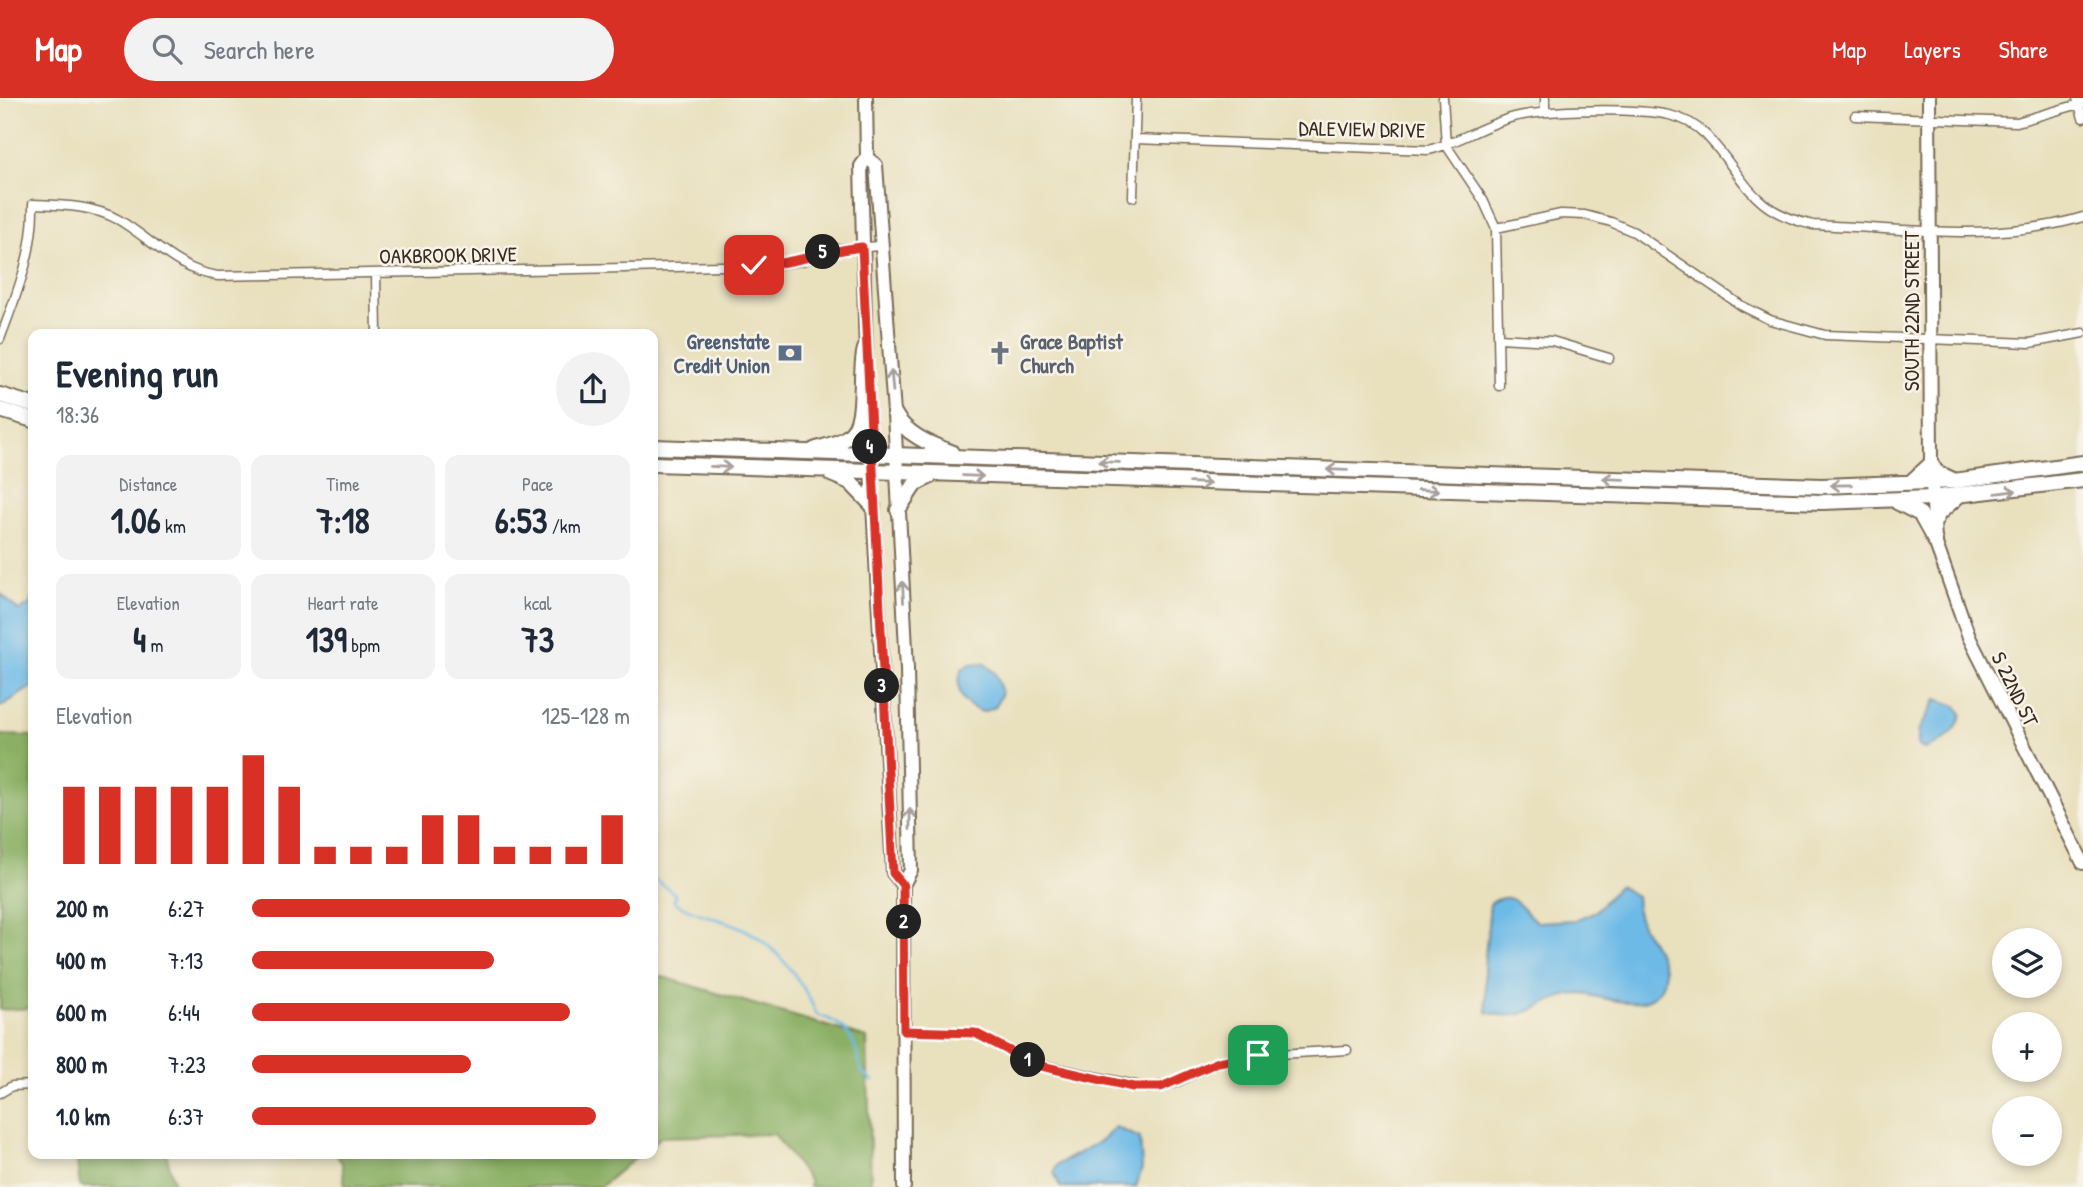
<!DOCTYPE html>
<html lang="en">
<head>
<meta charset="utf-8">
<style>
  :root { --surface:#fff; --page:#f2f2f3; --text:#1f2937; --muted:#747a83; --accent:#d93025 }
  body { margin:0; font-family:"Patrick Hand",sans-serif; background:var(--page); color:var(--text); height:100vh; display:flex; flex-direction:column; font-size:26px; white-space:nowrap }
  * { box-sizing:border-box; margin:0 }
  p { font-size:23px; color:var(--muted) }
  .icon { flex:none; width:38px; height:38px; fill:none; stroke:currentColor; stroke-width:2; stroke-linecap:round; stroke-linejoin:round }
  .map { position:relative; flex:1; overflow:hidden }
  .panel { position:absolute; left:28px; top:231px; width:630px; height:830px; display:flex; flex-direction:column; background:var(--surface); border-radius:14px; box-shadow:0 4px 10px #0003 }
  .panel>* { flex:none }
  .tools { position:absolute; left:1992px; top:830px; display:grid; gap:14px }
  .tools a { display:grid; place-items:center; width:70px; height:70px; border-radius:50%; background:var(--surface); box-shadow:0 4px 10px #0003; font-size:35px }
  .pin { position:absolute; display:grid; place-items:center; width:60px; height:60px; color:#fff; margin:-30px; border-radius:14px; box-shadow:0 4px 10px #0006 }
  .km { position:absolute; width:35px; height:35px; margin:-18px; border-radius:50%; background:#222; color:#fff; font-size:19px; line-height:35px; text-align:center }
  .round { display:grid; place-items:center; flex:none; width:74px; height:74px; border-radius:37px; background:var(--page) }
  .summary { display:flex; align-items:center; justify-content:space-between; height:119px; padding:0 28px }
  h1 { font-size:38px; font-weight:700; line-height:52px }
  .figures { display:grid; grid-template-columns:repeat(3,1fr); gap:10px; height:119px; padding:7px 28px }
  .figures div { display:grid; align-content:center; border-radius:14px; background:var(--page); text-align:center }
  .figures b { font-size:35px; font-weight:700 }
  .figures small { font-size:19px; font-weight:400 }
  .figures p { font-size:19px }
  .chart { height:196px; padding:14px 28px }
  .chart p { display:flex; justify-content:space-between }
  .chart svg { width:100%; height:126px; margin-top:7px; stroke:var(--accent); stroke-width:6 }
  ul { padding:0 28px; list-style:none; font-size:23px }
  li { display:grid; grid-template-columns:112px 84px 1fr; align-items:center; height:52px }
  li i { height:18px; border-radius:9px; background:var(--accent) }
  header { display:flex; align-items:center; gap:42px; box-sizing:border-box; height:98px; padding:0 35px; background:var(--accent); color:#fff }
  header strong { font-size:33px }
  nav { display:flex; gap:38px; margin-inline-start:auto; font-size:24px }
  .search { width:490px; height:63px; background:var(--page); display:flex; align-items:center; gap:18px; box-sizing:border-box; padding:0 24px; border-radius:38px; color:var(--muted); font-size:26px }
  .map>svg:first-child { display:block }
  .forest { fill:#8bb065; stroke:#636d42; stroke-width:2 }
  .water { fill:#6dbae7; stroke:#547282; stroke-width:2 }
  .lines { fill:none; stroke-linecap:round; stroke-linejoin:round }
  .stream { stroke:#6dbae7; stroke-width:2.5 }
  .street-casing { stroke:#786a56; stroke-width:11 }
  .secondary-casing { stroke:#786a56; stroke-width:16 }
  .highway-casing { stroke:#786a56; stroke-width:18 }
  .street { stroke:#fff; stroke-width:8 }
  .secondary { stroke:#fff; stroke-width:12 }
  .highway { stroke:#fff; stroke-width:14 }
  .oneway { stroke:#a79f9a }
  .route-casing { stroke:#fff; stroke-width:14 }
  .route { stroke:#d93025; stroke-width:9 }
  .labels { text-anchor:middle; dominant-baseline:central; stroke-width:5; stroke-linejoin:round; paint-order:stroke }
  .street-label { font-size:21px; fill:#3b2a1e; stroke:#f7f3e8 }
  .service-label { font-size:21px; font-weight:bold; fill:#4e5e75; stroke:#f7f3e8; text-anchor:end }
  .worship-label { font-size:21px; font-weight:bold; fill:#5b616d; stroke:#f7f3e8; text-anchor:start }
</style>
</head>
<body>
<header>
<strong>Map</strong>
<div class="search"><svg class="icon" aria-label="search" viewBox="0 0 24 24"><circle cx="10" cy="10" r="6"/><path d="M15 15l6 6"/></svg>Search here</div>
<nav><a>Map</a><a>Layers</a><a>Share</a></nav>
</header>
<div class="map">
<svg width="2083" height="1089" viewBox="0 0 2083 1089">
  <rect width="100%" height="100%" fill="#f7f3e8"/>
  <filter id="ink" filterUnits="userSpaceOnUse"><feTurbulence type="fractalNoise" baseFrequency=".0143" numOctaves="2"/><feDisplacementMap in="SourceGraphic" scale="14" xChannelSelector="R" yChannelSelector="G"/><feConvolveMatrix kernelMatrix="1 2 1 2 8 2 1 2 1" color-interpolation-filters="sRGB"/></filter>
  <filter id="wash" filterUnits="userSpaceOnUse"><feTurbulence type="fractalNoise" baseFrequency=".00686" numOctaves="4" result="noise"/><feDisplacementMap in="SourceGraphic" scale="28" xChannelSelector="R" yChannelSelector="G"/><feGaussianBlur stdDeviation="1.57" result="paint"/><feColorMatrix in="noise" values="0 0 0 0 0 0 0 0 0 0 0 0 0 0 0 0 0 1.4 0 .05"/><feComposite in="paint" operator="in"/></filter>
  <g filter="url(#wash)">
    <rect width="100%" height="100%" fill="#e9e0be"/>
    <path class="forest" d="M0,637L33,638V910L0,912Z
      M653,876L867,940L871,1089H809L810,1084L774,1036L661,1039L653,1046Z
      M76,1055H166L175,1089H80Z
      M335,1055H641L600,1089H345L342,1065Z"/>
    <path class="water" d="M0,495L19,513L30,506L33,499V588L0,609Z
      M984,565L995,575L1002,595L995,609L983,614C961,607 954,592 962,571L971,566Z
      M1937,601L1957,608L1962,616C1956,636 1943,645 1924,651L1918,648V634Z
      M1619,788L1636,798C1637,805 1636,814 1639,820C1646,842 1674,864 1661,889C1646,918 1603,897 1580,896C1545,896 1529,928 1487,914L1484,869L1490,806C1514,788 1521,813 1537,824L1575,822L1596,813Z
      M1115,1029L1140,1040L1142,1070L1136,1089H1060L1054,1074L1057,1067L1104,1041Z"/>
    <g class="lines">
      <path class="stream" d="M653,780L675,796L674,804C693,816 714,819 735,827C773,842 802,881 817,917C848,925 856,943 861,973L873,983"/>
    </g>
  </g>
  <g filter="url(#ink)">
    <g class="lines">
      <g class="street-casing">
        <path id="street" d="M1443,0L1446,47L1483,102L1496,130L1499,288
          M1545,0V14
          M2077,0L2083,20
          M1855,18L2017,24L2083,5
          M1135,41L1429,52C1459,44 1484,27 1514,19C1545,11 1637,10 1669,17C1683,20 1696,27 1706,37C1747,80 1747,112 1813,127C1902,130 1997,145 2083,119
          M1133,99L1136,0
          M1496,130L1561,116L1585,117L1611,124L1634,134L1742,208L1770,222L1825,237L2030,245L2083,235
          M376,176L377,236
          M1499,240L1552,243L1609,260
          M0,241C17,195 34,155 33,106C61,107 93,107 119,122C151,141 180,174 218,178L774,167L802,163L835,151L881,148
          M904,933L975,935L1037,966L1149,990L1175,985L1218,964L1244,958L1347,952
          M0,995L12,988L33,987"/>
      </g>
      <g class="secondary-casing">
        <path id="secondary" d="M866,0L867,60L876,67L894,315L907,571L911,772L903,787L904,1089
          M1929,0L1931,366L1935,443L1969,539L2083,765
          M866,259L861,68L867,60
          M867,295L893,775L903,787"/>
      </g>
      <g class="highway-casing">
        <path id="highway" d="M0,297L33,307
          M0,312L33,322
          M894,315C905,336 929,346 951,354
          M653,349L1822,388L1954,383L2083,365
          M814,352C825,348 842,345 850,337C868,321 858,274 865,251
          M653,366L1822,404L1931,400L2083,382
          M831,376L850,384L873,408
          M1910,385L1931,366L1936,374L1953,382
          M1897,404L1920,416L1935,443
          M898,412L915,386L929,379
          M1933,426L1939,415L1957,399"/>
      </g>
      <use href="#street" class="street"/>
      <use href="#secondary" class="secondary"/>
      <use href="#highway" class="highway"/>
    </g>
    <defs><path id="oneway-shaft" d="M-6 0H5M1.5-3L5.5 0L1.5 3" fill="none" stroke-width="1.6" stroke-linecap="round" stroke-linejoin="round" transform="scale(1.75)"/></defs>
    <g class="oneway">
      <use href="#oneway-shaft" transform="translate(892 283) rotate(-95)"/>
      <use href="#oneway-shaft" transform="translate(1109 364) rotate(-178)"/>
      <use href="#oneway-shaft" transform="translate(721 369) rotate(3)"/>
      <use href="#oneway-shaft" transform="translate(1337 372) rotate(-178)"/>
      <use href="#oneway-shaft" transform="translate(973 378) rotate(2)"/>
      <use href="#oneway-shaft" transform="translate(1613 381) rotate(-178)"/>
      <use href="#oneway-shaft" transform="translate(1200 385) rotate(2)"/>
      <use href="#oneway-shaft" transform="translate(1841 387) rotate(179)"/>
      <use href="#oneway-shaft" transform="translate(1428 392) rotate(2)"/>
      <use href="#oneway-shaft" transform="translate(2006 394) rotate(-7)"/>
      <use href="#oneway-shaft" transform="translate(903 494) rotate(-93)"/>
      <use href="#oneway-shaft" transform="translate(910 721) rotate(-90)"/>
    </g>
  </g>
  <g class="lines" filter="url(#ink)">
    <g class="route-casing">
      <path id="route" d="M754,167C792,167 824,153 862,149L893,775L903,787L904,933L975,935L1037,967L1133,989H1161L1218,964L1258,957"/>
    </g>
    <use href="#route" class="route"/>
  </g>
  <defs>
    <g id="bank-bare" transform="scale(1.89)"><path d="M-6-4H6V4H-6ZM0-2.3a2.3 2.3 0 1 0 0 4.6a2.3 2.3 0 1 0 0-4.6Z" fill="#5c6f8a" stroke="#f7f3e8" stroke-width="2.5" paint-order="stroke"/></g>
    <g id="church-bare" transform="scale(1.89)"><path d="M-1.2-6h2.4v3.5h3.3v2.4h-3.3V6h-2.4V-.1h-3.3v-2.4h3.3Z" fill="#6b7280" stroke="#f7f3e8" stroke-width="2.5" paint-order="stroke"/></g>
  </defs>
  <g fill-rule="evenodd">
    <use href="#bank-bare" x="790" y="255"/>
    <use href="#church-bare" x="1000" y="255"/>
  </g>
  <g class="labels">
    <g class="street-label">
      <text transform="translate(1362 31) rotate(1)">DALEVIEW DRIVE</text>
      <text transform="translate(448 157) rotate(-1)">OAKBROOK DRIVE</text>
      <text transform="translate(1911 213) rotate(-90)">SOUTH 22ND STREET</text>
      <text transform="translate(2015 591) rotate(64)">S 22ND ST</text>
    </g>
    <g class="service-label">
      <text x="770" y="243">Greenstate<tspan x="770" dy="24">Credit Union</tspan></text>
    </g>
    <g class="worship-label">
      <text x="1020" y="243">Grace Baptist<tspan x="1020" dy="24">Church</tspan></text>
    </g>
  </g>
</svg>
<div class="tools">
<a><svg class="icon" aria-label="layers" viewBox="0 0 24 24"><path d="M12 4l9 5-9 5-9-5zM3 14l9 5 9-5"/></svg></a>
<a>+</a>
<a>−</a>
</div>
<div class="pin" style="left:1258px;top:957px;background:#1e9e55"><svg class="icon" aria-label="arrive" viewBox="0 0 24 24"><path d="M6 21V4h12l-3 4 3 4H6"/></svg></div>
<div class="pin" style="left:754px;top:167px;background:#d93025"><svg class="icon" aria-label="check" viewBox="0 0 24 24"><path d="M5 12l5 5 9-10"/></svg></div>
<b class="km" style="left:1028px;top:962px">1</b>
<b class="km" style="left:904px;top:824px">2</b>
<b class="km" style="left:882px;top:588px">3</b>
<b class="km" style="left:870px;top:349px">4</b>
<b class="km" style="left:823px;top:154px">5</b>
<section class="panel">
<div class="summary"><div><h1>Evening run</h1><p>18:36</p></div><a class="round"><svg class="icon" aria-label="share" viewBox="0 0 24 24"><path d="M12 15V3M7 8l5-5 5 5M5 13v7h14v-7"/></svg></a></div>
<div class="figures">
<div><p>Distance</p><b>1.06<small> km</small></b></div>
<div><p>Time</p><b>7:18</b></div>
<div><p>Pace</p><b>6:53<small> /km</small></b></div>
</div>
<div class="figures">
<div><p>Elevation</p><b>4<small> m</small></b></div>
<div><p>Heart rate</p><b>139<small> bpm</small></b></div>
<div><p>kcal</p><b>73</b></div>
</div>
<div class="chart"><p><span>Elevation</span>125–128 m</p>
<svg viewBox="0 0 160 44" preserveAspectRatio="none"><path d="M5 44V17M15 44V17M25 44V17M35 44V17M45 44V17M55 44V6M65 44V17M75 44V38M85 44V38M95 44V38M105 44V27M115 44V27M125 44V38M135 44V38M145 44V38M155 44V27"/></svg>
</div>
<ul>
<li><b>200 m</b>6:27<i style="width:100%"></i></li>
<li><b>400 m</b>7:13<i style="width:64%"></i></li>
<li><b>600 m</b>6:44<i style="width:84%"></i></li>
<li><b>800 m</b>7:23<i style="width:58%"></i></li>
<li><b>1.0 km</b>6:37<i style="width:91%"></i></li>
</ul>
</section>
</div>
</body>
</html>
